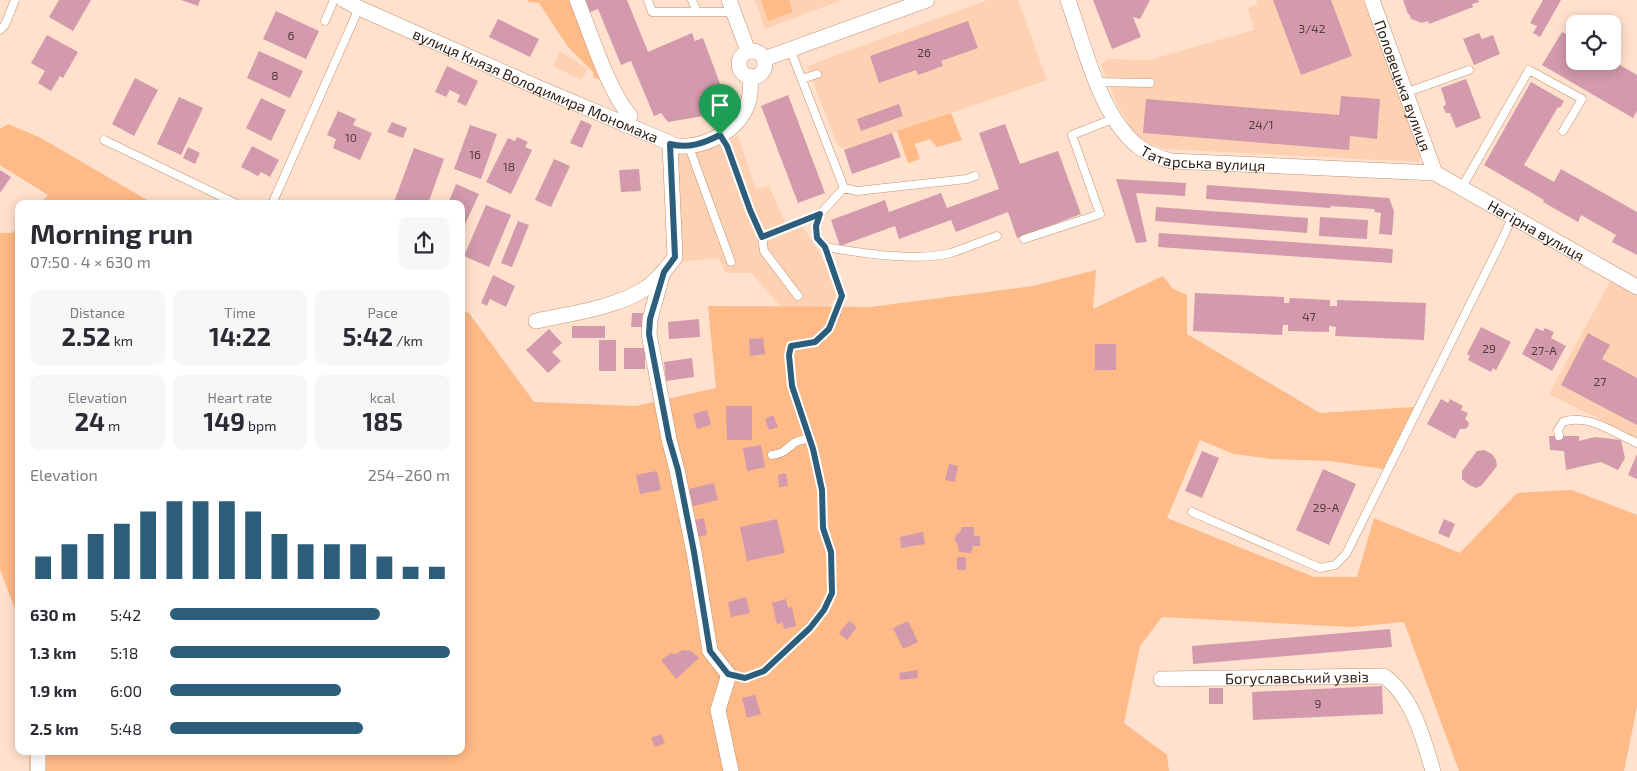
<!DOCTYPE html>
<html lang="en">
<head>
<meta charset="utf-8">
<style>
  :root { --surface:#fff; --page:#f7f7f7; --text:#2b2b33; --muted:#7c7c81; --accent:#2c5e7b }
  body { margin:0; font-family:"Exo 2",sans-serif; background:var(--page); color:var(--text); height:100vh; display:flex; flex-direction:column; font-size:19px; white-space:nowrap }
  * { box-sizing:border-box; margin:0 }
  p { font-size:16px; color:var(--muted) }
  .icon { flex:none; width:28px; height:28px; fill:none; stroke:currentColor; stroke-width:2; stroke-linecap:round; stroke-linejoin:round }
  .map { position:relative; flex:1; overflow:hidden }
  .sheet { position:absolute; left:15px; top:200px; width:450px; height:555px; display:flex; flex-direction:column; background:var(--surface); border-radius:10px; box-shadow:0 2px 12px #0003 }
  .sheet>* { flex:none }
  .buttons { position:absolute; left:1566px; top:15px; display:grid; gap:10px }
  .buttons a { display:grid; place-items:center; width:55px; height:55px; border-radius:10px; background:var(--surface); box-shadow:0 2px 12px #0003; font-size:25px }
  .pin { position:absolute; display:grid; place-items:center; width:42px; height:42px; color:#fff; margin:-51px -21px; border-radius:50% 50% 50% 0; rotate:-45deg; box-shadow:0 0 5px #0007 }
  .pin .icon { rotate:45deg }
  .round { display:grid; place-items:center; flex:none; width:52px; height:52px; border-radius:10px; background:var(--page) }
  .head { display:flex; align-items:center; justify-content:space-between; height:85px; padding:0 15px }
  h1 { font-size:28px; font-weight:700; line-height:38px }
  .figures { display:grid; grid-template-columns:repeat(3,1fr); gap:8px; height:85px; padding:5px 15px }
  .figures div { display:grid; align-content:center; border-radius:10px; background:var(--page); text-align:center }
  .figures b { font-size:25px; font-weight:700 }
  .figures small { font-size:14px; font-weight:400 }
  .figures p { font-size:14px }
  .chart { height:140px; padding:10px 15px }
  .chart p { display:flex; justify-content:space-between }
  .chart svg { width:100%; height:90px; margin-top:5px; stroke:var(--accent); stroke-width:6 }
  ul { padding:0 15px; list-style:none; font-size:16px }
  li { display:grid; grid-template-columns:80px 60px 1fr; align-items:center; height:38px }
  li i { height:12px; border-radius:6px; background:var(--accent) }
  .map>svg:first-child { display:block }
  .built { fill:#fdd1b2 }
  .green { fill:#feba87 }
  .building { fill:#d29aac }
  .lines { fill:none; stroke-linecap:round; stroke-linejoin:round }
  .service-casing { stroke:#bf9271; stroke-width:9 }
  .minor-casing { stroke:#bf9271; stroke-width:16 }
  .service { stroke:#fff; stroke-width:8 }
  .minor { stroke:#fff; stroke-width:15 }
  .route-casing { stroke:#fff; stroke-width:10 }
  .route { stroke:#2c5e7b; stroke-width:6 }
  .labels { text-anchor:middle; dominant-baseline:central; stroke-width:5; stroke-linejoin:round; paint-order:stroke }
  .number-label { font-size:12px; fill:#563c36 }
  .street-label { font-size:15px; fill:#2d1c0f; stroke:#fdf3ec }
</style>
</head>
<body>
<div class="map">
<svg width="1637" height="771" viewBox="0 0 1637 771">
  <rect width="100%" height="100%" fill="#ffe1cd"/>
  <path class="built" d="M755,0H842L765,29Z
    M988,0H1018L1047,80L844,150L837,144L807,66Z
    M1256,0H1363L1421,152L1419,162L1164,149L1144,141L1132,130L1117,104L1101,65L1107,59L1149,60L1254,30L1248,8L1258,4Z
    M560,51L588,69L581,80L553,66Z
    M738,136L756,189L769,186L789,231L803,227L822,257L838,295L824,312L785,311L751,273H726L719,258L678,262L670,152L712,145Z
    M1611,280L1637,295V438L1549,394Z"/>
  <path class="green" d="M528,0H572L602,80L594,78L593,72L568,47L539,3L529,2Z
    M761,0H789L793,12L768,21Z
    M951,113L962,140L937,147L930,139L915,144L920,159L908,163L897,131Z
    M8,124L41,138L154,204H40L48,195L0,165V129Z
    M19,225V621L0,569V233H12Z
    M1096,270L1093,309L1163,276L1172,288L1187,295V334L1320,413L1414,407L1383,469L1331,461L1272,459L1234,454L1200,440L1167,518L1314,577H1357L1374,518L1460,553L1517,493L1572,490L1637,515V707L1624,771H1459L1404,622L1351,627L1162,617L1140,646L1124,723L1167,755L1169,771H29V751H461V309L469,313L534,402L636,406L716,388L708,306L870,307L1033,286Z"/>
  <path class="building" d="M59,0H91L73,31L49,17Z
    M181,0H200L198,6Z
    M585,0H627L648,52L692,33L695,41L703,38L722,89L721,101L714,111L703,116L668,122L661,113L654,116L631,61L621,65L598,9L590,12Z
    M1093,0H1150L1140,19L1133,17L1141,37L1112,49Z
    M1273,0H1331L1352,56L1301,75Z
    M1403,0H1478L1479,2L1472,4L1473,7L1429,24L1428,21L1422,23L1411,19L1409,14H1408Z
    M1543,0H1561L1540,37L1533,33L1537,26L1530,23Z
    M276,11L319,31L306,59L263,39Z
    M498,19L539,39L530,57L489,37Z
    M968,21L978,48L941,61L943,66L918,75L916,70L879,83L870,56Z
    M1562,32L1575,39V61H1613L1637,75V111L1633,118L1542,65Z
    M1479,33L1482,39L1493,35L1500,54L1474,65L1463,39Z
    M47,35L78,52L63,78L60,76L51,91L38,83L45,71L31,63Z
    M259,51L303,71L290,98L247,78Z
    M447,66L478,81L466,106L457,102L460,95L450,90L446,97L435,92Z
    M135,78L158,90L134,136L112,124Z
    M1466,79L1481,118L1456,128L1450,113H1446L1443,107L1446,104L1441,88Z
    M1531,82L1564,101L1560,108L1558,107L1524,165L1554,182L1561,169L1637,212V255L1612,242L1616,235L1581,215L1578,222L1543,202L1544,200L1484,165Z
    M788,95L825,193L798,203L761,106Z
    M1341,96L1380,99L1377,139L1350,136L1349,150L1143,133L1146,99L1339,115Z
    M179,97L203,108L181,155L157,144Z
    M261,98L286,110L271,141L246,128Z
    M899,104L903,116L861,131L857,119Z
    M338,111L356,119L353,125L372,133L360,160L333,148L336,139L327,135Z
    M581,120L592,125L582,148L570,143Z
    M392,122L407,128L403,138L387,132Z
    M1005,124L1020,164L1058,151L1081,214L1017,238L1008,212L956,232L951,220L899,239L895,226L840,246L831,220L885,200L889,212L941,193L947,208L999,189L979,133Z
    M470,125L497,134L481,179L454,169Z
    M892,133L901,157L852,174L844,150Z
    M517,137L528,142L525,147L532,150L511,194L486,182L508,138L515,141Z
    M252,146L279,160L270,177L261,172L258,176L241,167Z
    M188,147L200,153L195,164L183,158Z
    M414,148L444,159L428,204H399L394,202Z
    M554,159L570,166L551,207L535,200Z
    M639,169L641,191L621,192L619,170Z
    M0,170L11,177L0,193Z
    M1116,179L1186,183L1185,196L1136,193L1147,242L1136,243Z
    M456,184L479,194L461,233V204H448Z
    M1207,185L1389,198L1394,211L1392,235L1379,234L1381,213L1375,212L1374,209L1331,206L1330,208L1206,199Z
    M486,205L511,215L489,267L464,256Z
    M1156,207L1308,218L1307,233L1155,221Z
    M1320,217L1368,220L1367,239L1319,236Z
    M518,221L529,225L512,267L501,263Z
    M1159,233L1393,249L1392,263L1158,247Z
    M493,275L515,286L506,307L490,299L487,306L481,303Z
    M1195,293L1284,297V303H1289L1290,298L1330,300V306H1337V300L1426,303L1424,340L1335,336L1336,327L1329,326V332L1288,331V325H1283L1282,335L1193,331Z
    M632,313H643L642,327H631Z
    M699,319L700,337L669,339L668,322Z
    M572,326H605V338H572Z
    M1481,327L1511,342L1496,370L1493,368L1491,372L1468,360L1470,356L1467,354Z
    M1536,328L1543,331L1545,328L1554,332L1551,338L1566,346L1552,371L1522,354Z
    M549,329L562,343L552,352L561,361L548,373L526,350Z
    M1588,333L1610,345L1602,359L1637,378V425L1561,385Z
    M763,338L765,354L750,356L749,339Z
    M599,340H616V371H599Z
    M1095,344H1116V370H1095Z
    M624,348H645V369H624Z
    M692,358L694,377L666,381L664,362Z
    M1441,399L1448,403L1450,399L1463,406L1461,410L1468,413L1465,419L1469,423L1468,427L1465,429H1460L1455,439L1427,424Z
    M726,406H752V440H727Z
    M707,410L711,425L697,429L693,414Z
    M773,415L778,427L769,430L765,419Z
    M1549,436H1579V441L1595,437L1621,440L1625,458L1618,470L1601,462L1566,470L1564,451L1550,450Z
    M761,445L765,467L747,471L743,448Z
    M1484,450L1492,454L1496,460L1497,466L1482,485L1476,488L1469,485L1462,479V471L1477,451Z
    M1202,451L1219,458L1202,498L1185,491Z
    M1637,454V479L1628,475Z
    M949,464L958,466L955,482L945,480Z
    M1323,469L1356,484L1329,545L1296,530Z
    M657,471L661,490L640,494L636,475Z
    M786,473L788,486L779,487L778,475Z
    M714,483L718,500L693,506L689,489Z
    M704,518L707,535L697,537L693,520Z
    M777,519L785,553L747,561L740,527Z
    M1444,519L1455,524L1449,538L1438,533Z
    M962,527H974V536H980V546H973L971,553L959,552L958,545L955,541L956,534L960,532Z
    M923,532L925,544L901,548L900,537Z
    M957,557H966V570H957Z
    M746,597L750,613L731,617L728,602Z
    M786,599L788,608L792,607L796,626L784,629L783,623L777,624L772,603Z
    M849,621L857,627L847,640L839,633Z
    M908,621L918,642L903,649L893,628Z
    M1390,629L1392,647L1193,664L1192,646Z
    M682,650L691,651L699,658L676,679L661,660L671,653L676,654Z
    M917,670L918,678L900,680L899,673Z
    M1382,686L1383,714L1253,720L1252,692Z
    M1209,688H1223V704H1209Z
    M755,695L761,714L747,718L742,698Z
    M661,734L665,743L655,747L651,738Z"/>
  <g class="lines">
    <g class="service-casing">
      <path id="service" d="M648,0L652,12H733
        M692,0L697,12
        M325,21L334,0
        M0,30L5,25L15,0
        M790,49L844,188
        M802,79L817,74
        M1096,82L1150,83
        M1405,93L1469,70
        M720,135L727,146L750,210L762,237L764,251L798,296
        M104,140L237,204
        M689,147L731,262
        M1462,187L1529,70L1582,99L1563,131
        M844,188L857,191L967,179L975,176
        M272,204L359,8
        M762,237L820,214
        M1024,239L1100,214L1072,135L1113,119
        M825,247C862,253 914,262 951,253C966,248 982,241 997,236
        M1559,436L1558,430L1563,422C1588,413 1614,433 1637,443
        M772,455C783,454 785,450 793,444C797,440 804,440 809,438
        M1192,512L1320,568L1335,565L1346,554L1497,250L1513,216
        M728,674L745,678L764,671L809,628L824,610L832,593L831,552L823,528L822,490L813,449L792,386L789,355L791,346L815,342L829,329L836,314L842,296L825,247L817,238L816,226L820,214L844,188"/>
    </g>
    <g class="minor-casing">
      <g id="minor">
        <path id="s1" d="M344,0L359,8L537,87L677,146C703,148 735,133 746,108C751,98 751,87 750,76"/>
        <path d="M577,0C591,34 607,88 630,116L625,125"/>
        <path d="M729,0L748,51"/>
        <path id="s2" d="M1068,0C1084,45 1100,117 1139,147C1149,154 1160,158 1171,161L1435,173L1637,287"/>
        <path id="s3" d="M1372,0L1435,173"/>
        <circle cx="752" cy="64" r="13"/>
        <path d="M764,59L927,0"/>
        <path d="M663,272L650,319L649,334L669,439L677,470L694,552L710,651L728,674L727,681L718,710L731,771"/>
        <path d="M536,321C569,314 619,307 646,288C658,280 667,268 675,257L670,144"/>
        <path id="s4" d="M1161,679L1384,676C1413,697 1423,738 1433,771"/>
        <path d="M38,751V771"/>
      </g>
    </g>
    <use href="#service" class="service"/>
    <use href="#minor" class="minor"/>
  </g>
  <g class="lines">
    <g class="route-casing">
      <path id="route" d="M720,135L727,146L750,210L762,237L820,214L816,226L817,238L825,247L842,296L829,329L815,342L791,346L789,355L792,386L813,449L822,490L823,528L831,552L832,593L824,610L810,628L764,671L745,678L728,674L710,651L694,552L678,470L669,439L649,334L650,319L664,272L675,257L670,144C689,149 704,143 720,135Z"/>
    </g>
    <use href="#route" class="route"/>
  </g>
  <g class="labels">
    <g class="number-label">
      <text x="1312" y="28">3/42</text>
      <text x="291" y="35">6</text>
      <text x="924" y="52">26</text>
      <text x="275" y="75">8</text>
      <text x="1261" y="124">24/1</text>
      <text x="351" y="137">10</text>
      <text x="475" y="154">16</text>
      <text x="509" y="166">18</text>
      <text x="1309" y="316">47</text>
      <text x="1489" y="348">29</text>
      <text x="1544" y="350">27-А</text>
      <text x="1600" y="381">27</text>
      <text x="1326" y="507">29-А</text>
      <text x="1318" y="703">9</text>
    </g>
    <g class="street-label">
      <text stroke="none"><textPath href="#s1" startOffset="210">вулиця Князя Володимира Мономаха</textPath></text>
      <text stroke="none"><textPath href="#s3" startOffset="91">Половецька вулиця</textPath></text>
      <text stroke="none"><textPath href="#s2" startOffset="232">Татарська вулиця</textPath></text>
      <text stroke="none"><textPath href="#s2" startOffset="581">Нагірна вулиця</textPath></text>
      <text stroke="none"><textPath href="#s4" startOffset="136">Богуславський узвіз</textPath></text>
    </g>
  </g>
</svg>
<div class="buttons">
<a><svg class="icon" aria-label="locate" viewBox="0 0 24 24"><circle cx="12" cy="12" r="6"/><path d="M12 2v4M12 18v4M2 12h4M18 12h4"/></svg></a>
</div>
<div class="pin" style="left:720px;top:135px;background:#1e9e55"><svg class="icon" aria-label="arrive" viewBox="0 0 24 24"><path d="M6 21V4h12l-3 4 3 4H6"/></svg></div>
<section class="sheet">
<div class="head"><div><h1>Morning run</h1><p>07:50 · 4 × 630 m</p></div><a class="round"><svg class="icon" aria-label="share" viewBox="0 0 24 24"><path d="M12 15V3M7 8l5-5 5 5M5 13v7h14v-7"/></svg></a></div>
<div class="figures">
<div><p>Distance</p><b>2.52<small> km</small></b></div>
<div><p>Time</p><b>14:22</b></div>
<div><p>Pace</p><b>5:42<small> /km</small></b></div>
</div>
<div class="figures">
<div><p>Elevation</p><b>24<small> m</small></b></div>
<div><p>Heart rate</p><b>149<small> bpm</small></b></div>
<div><p>kcal</p><b>185</b></div>
</div>
<div class="chart"><p><span>Elevation</span>254–260 m</p>
<svg viewBox="0 0 160 44" preserveAspectRatio="none"><path d="M5 44V33M15 44V27M25 44V22M35 44V17M45 44V11M55 44V6M65 44V6M75 44V6M85 44V11M95 44V22M105 44V27M115 44V27M125 44V27M135 44V33M145 44V38M155 44V38"/></svg>
</div>
<ul>
<li><b>630 m</b>5:42<i style="width:75%"></i></li>
<li><b>1.3 km</b>5:18<i style="width:100%"></i></li>
<li><b>1.9 km</b>6:00<i style="width:61%"></i></li>
<li><b>2.5 km</b>5:48<i style="width:69%"></i></li>
</ul>
</section>
</div>
</body>
</html>
